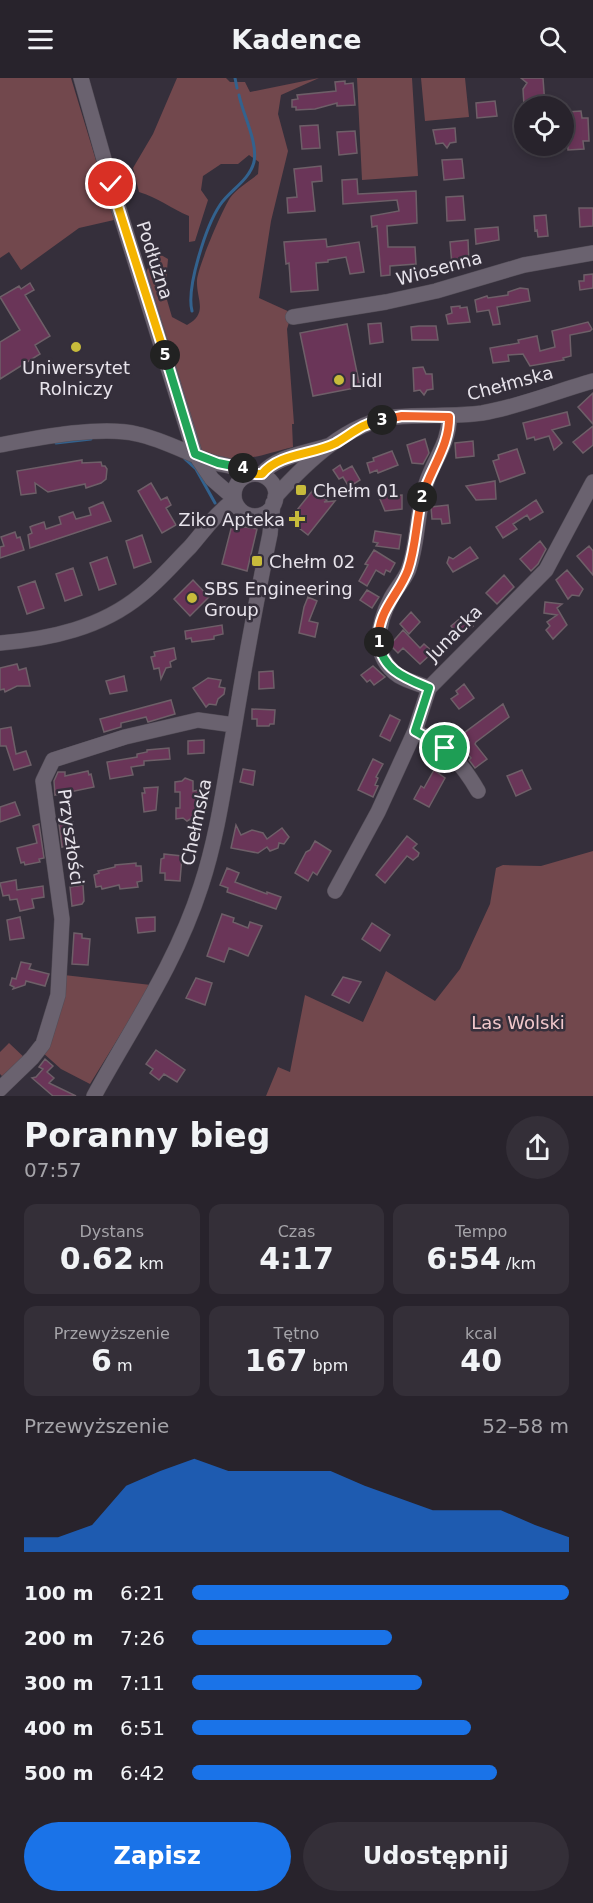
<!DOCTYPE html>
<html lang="pl">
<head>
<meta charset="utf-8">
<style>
  :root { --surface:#28232c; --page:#342f38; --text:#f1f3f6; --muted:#a5a4a9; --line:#444048; --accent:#1a73e8 }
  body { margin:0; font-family:"DejaVu Sans",sans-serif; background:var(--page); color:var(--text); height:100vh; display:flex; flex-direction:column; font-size:22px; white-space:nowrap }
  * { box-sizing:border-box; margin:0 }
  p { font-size:20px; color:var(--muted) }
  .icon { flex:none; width:33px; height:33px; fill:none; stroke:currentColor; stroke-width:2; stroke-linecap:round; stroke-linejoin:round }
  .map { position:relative; height:1018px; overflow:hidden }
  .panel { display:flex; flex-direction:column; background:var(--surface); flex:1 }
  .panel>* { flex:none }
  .controls { position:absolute; left:514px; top:18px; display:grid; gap:12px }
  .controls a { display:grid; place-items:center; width:60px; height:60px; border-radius:50%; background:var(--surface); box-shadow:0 3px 9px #0003,0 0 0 2px var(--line); font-size:30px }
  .pin { position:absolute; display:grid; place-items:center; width:51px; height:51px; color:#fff; margin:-26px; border:3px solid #fff; border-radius:50%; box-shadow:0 2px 6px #0007 }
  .km { position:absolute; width:30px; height:30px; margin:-15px; border-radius:50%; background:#222; color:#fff; font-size:16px; line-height:30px; text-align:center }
  .round { display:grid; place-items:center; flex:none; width:63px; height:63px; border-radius:32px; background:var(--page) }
  .summary { display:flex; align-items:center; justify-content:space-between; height:102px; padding:0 24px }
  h1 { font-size:33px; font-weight:600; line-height:45px }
  .figures { display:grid; grid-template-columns:repeat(3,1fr); gap:9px; height:102px; padding:6px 24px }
  .figures div { display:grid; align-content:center; border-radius:12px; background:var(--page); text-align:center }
  .figures b { font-size:30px; font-weight:600 }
  .figures small { font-size:16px; font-weight:400 }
  .figures p { font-size:16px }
  .chart { height:168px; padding:12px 24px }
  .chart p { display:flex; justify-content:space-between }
  .chart svg { width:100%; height:108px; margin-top:6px; fill:var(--accent); opacity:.7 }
  .button { display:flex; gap:12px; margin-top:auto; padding:12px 24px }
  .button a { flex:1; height:69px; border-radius:36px; background:var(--accent); color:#fff; font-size:24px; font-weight:600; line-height:69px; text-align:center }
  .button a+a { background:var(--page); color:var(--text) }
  ul { padding:0 24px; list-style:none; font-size:20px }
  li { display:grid; grid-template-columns:96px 72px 1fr; align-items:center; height:45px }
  li i { height:15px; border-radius:8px; background:var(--accent) }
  header { display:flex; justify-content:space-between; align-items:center; height:78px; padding:0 24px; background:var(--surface); font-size:27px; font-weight:600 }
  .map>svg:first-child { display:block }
  .green { fill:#72484d }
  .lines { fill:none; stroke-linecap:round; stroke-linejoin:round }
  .stream { stroke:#33628e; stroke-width:3 }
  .building { fill:#6a3558; stroke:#6e5f68; stroke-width:1.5 }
  .minor-casing { stroke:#524c56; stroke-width:16 }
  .minor { stroke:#6a626f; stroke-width:15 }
  .split-1-casing { stroke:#fff; stroke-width:12 }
  .split-2-casing { stroke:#fff; stroke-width:12 }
  .split-3-casing { stroke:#fff; stroke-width:12 }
  .split-4-casing { stroke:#fff; stroke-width:12 }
  .split-5-casing { stroke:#fff; stroke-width:12 }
  .split-6-casing { stroke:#fff; stroke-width:12 }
  .split-1 { stroke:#22a559; stroke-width:8 }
  .split-2 { stroke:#f0652b; stroke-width:8 }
  .split-3 { stroke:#f0652b; stroke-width:8 }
  .split-4 { stroke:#f5b400; stroke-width:8 }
  .split-5 { stroke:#22a559; stroke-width:8 }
  .split-6 { stroke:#f5b400; stroke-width:8 }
  .poi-dot { fill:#c7bb3b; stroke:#352f3b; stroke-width:2 }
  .labels { text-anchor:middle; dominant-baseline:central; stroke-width:5; stroke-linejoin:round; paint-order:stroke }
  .street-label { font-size:18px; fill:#e7e3eb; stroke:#352f3b }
  .poi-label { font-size:18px; fill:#e7e3eb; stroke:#352f3b; text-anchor:start }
  .park-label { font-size:18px; fill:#f2c8cc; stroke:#352f3b }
</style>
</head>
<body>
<header><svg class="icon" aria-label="menu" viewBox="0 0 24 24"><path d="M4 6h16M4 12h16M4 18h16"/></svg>Kadence<svg class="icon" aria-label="search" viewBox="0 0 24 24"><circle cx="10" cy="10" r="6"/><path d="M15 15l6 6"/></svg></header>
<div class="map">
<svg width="593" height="1018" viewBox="0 0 593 1018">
  <rect width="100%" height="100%" fill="#352f3b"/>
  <path class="green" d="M0,0H71L114,142L79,150L21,192L9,174L0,180Z
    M177,0H226L230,4H245L250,14L319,0L281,17L278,36L288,73L271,143L259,220L292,235L287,251L294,346H292L293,369C254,379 243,386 203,375L179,310L145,196L156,174L168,181L165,215L172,239L187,247C209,235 196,221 197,202C198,189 222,132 230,120C236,111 250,103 258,96L259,84L249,77L238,86H221L203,98L201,112L208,122L195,163L189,164V138C172,131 157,119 139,114L133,90L153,56Z
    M357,0H412L418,98L362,102Z
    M421,0H465L469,39L425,43Z
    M593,773V1018H266L278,989L290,994L305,917L363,944L386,893L435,923L460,891L490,826L496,790L503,787L541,788Z
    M64,897L151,907L90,1006L61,991L42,974Z
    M9,965L27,982L6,1002L0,996V974Z"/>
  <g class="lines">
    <path class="stream" d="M235,0L237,10
      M192,233C186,210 206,148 220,127C230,112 249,103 254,84C258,64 243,37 239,17
      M56,365L91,361
      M185,381L196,391L215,425"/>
  </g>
  <path class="building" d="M521,0H543L545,28H524L523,11L527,5Z
    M345,3V6L353,5L355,27L337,28V25L315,31L296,32V29H292V22L298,21L297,17L336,13L335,4Z
    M495,23L497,38L477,40L476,25Z
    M581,33L582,40H588L589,63H583L584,71L568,72L566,34Z
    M318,47L320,70L302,71L300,48Z
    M455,50L456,64L450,65L447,70L443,65L436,66L433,52Z
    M355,53L357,75L339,77L337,54Z
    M462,81L464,100L444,102L442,82Z
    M321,88L322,103L312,104L315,133L288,135L287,120L297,119L294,91Z
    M357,101L358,116L416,113L417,145L387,148L388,169H415L416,186L390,188V197L381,198L377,148L372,149L371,138L399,133L397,122L343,126L342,102Z
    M463,118L465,142L447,143L446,119Z
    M579,130H593V148L580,149Z
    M546,137L548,158L538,159L537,152L535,153L534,138Z
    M498,149L499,162L476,166L475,151Z
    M326,161L327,169L359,164L364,194L350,196L346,179L328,182V184L316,185L318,212L291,214L289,185L286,186L284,164Z
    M468,162L469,186L452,187L450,164Z
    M593,196V210L580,212L579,203H584V197Z
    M30,205L34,212L25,217L50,258L35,267L40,276L0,301V264L20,252L0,219L19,208L21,211Z
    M520,210L528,211L530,223L497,229L500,246L493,247L489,232L477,234L475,222L487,218L488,220L508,217V214Z
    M460,228V230L467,229L470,244L448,246L446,237L452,235L451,229Z
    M588,244L592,251L590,253L570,257L571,278L563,280L564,282L530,288L523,276L508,277L509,283L493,285L490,270L519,265L518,262L537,258L540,273L555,269L552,253Z
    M381,245L383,264L370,266L368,246Z
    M347,246L360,309L313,318L300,255Z
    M419,248H436L438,262H412L411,249Z
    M423,289L426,296H432L433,311L427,312L424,317L420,312L414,313L413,290Z
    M593,315V346L578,329Z
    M567,334L570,347L552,352L562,365L554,372L549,358L535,362L534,359L527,361L523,345Z
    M593,348V367L583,375L573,364Z
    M425,361L429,375L423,386L412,385L407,367Z
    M473,363L474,378L456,380L455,365Z
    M517,371L525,395L500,404L493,383L499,381L498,377Z
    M392,373L398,387L378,395L377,392L370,395L367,385L374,383L373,380Z
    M82,382V385L101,384L102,388H105L107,391L106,401L101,405L86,410L85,406L48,414L35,405L36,415L21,417L17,393Z
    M340,387L343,393L352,388L360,402L349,409L343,399L339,401L333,392Z
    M495,403L496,421L476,422L466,408Z
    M151,405L161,422L167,419L171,427L166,430L176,447L162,455L138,413Z
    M313,412L327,422L324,424L335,423L308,457L294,446L293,437Z
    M402,417V431L385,433L380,421L382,418Z
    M536,422L543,434L530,442L527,437L513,446L517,451L503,460L496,449Z
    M103,424L111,443L30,470L28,457L32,455L30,449L32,448L44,444L46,451L61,446L59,439L73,434L76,441L91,437L89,430Z
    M448,427L450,445L442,446L441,441H432L431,429Z
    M232,447L257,451L247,493L222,486Z
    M375,453L401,457L399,471L376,468L378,465L373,464Z
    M15,454L17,460L20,459L24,472L0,480V469L4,468L1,459Z
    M142,457L151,484L134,490L126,463Z
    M540,463L546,471L538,486L531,493L520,481Z
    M589,468L593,473V497L577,478Z
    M470,469L478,480L453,494L447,485L449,479L453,481Z
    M374,472L395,485L390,494L386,492L384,497L376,492L367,508L359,503L368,487L365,486Z
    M107,479L116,506L99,512L90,485Z
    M73,490L82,517L65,523L56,496Z
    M567,492L583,511L579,518L572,517L568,521L556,502Z
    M504,497L514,509L497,526L486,515Z
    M193,502L209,519L190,538L174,521Z
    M35,503L44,530L27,536L18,509Z
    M367,512L379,519L372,530L360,522Z
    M308,519L317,523L309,543L318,545L315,559L299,555L304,529Z
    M545,524L562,526L557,530L567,547L553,561L546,552L550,548L547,544L557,537L544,535Z
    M411,534L420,544L409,556L400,546Z
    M463,538L473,548L459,557L451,548Z
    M222,547L223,556L214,558V561L192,564L191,560L186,561L185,553Z
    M403,552L420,570L424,566L433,574L420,586L403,570L398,575L390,567Z
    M174,570L176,581L170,584L171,589L166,590L161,601L159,590L154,591L151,579L155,578L154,574Z
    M17,586L19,592L26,590L30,608H17L5,614L4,611L0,612V590Z
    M373,588L385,599L374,607L370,602L367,604L361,597Z
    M273,593L274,610L259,611V594Z
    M124,598L127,613L110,616L106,603Z
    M208,600L221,602L219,609L225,610L224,616L218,621L216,627L209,626L206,629L193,610Z
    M464,606L474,620L459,631L451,621L458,616L456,613Z
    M171,622L175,636L148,644L146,639L121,645V649L104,654L100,641Z
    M503,626L509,639L476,664L475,666L487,681L475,690L469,682L471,680L456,661Z
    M252,631L275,632L274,646H270L269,648H257V641H252Z
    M390,637L400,642L390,663L380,658Z
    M11,649L16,676L26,673L31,687L14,692L6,668H0V651Z
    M204,662V675L188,676V663Z
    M169,670L170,681L144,683V687L131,689L133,697L110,701L107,684L137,679V676L147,674V672Z
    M373,681L383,686L376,699L378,700L375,707L378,708L373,719L358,712Z
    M243,691L255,693L253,707L240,704Z
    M434,692L445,700L429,729L414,721L421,708L424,710Z
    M522,692L531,711L516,718L507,698Z
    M88,693L89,697L91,696L94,709L55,717L54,703L58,694H65V698Z
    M185,700L193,703V713L199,712L200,723L199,735H194V739L187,743L183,740L176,741V730H180V714H175V704L182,703Z
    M158,709L156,732L144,734L142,715H145L144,710Z
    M15,724L20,737L0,744V729Z
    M73,744L77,766L62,769L59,746Z
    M39,746L44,780L39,781L40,784L25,787L24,784L21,785L17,770L37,765L33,748Z
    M236,747L241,757L252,752L263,755L267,761L282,750L289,759L284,766L279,765L278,770L270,773L267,769L258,775L231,770Z
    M407,758L417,766L413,770L419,775L418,778L413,782L407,778L385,805L376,797Z
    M315,763L331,773L317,797L313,794L308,803L295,795L306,774L310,772Z
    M164,776L182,778L180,803L165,802V795H160L161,781L164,780Z
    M136,785V788H141L142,803L137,804L138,809L120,811L119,807L102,811L101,808L96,809L94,797L99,795L98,793L115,789V787Z
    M227,790L239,795L235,804L267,816V814L281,819L276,831L227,814L228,810L220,807Z
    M16,802L17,812L43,808L44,819L32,821L34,830L20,833L17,821L10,822L9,817L3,818L0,805Z
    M83,807L84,823L82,826L72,828L70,809Z
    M222,836L234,840L233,844L248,850L250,844L262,848L248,878L229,870L224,884L207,878Z
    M20,839L24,860L10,862L7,842Z
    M155,839V853L138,855L136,840Z
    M372,845L390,857L380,873L362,861Z
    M74,855L82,856V860L90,861L88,887L72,886Z
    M21,884L31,886L29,891L49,896L45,908L26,903L25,907L13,911L14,909L10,907L12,900L16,901Z
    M343,899L361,904L349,925L332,917Z
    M196,900L212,905L205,927L186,920Z
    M156,972L185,992L177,1004L164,996L159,1002L150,995L153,991L146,986Z
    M45,981L53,988L47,994L54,1000L49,1005L76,1018H53L32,1000L36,999L43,991L39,989Z"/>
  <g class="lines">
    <g class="minor-casing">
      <path id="minor" d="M81,0L111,106L195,376L212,401L234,420
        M293,239L386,224L436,213L524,187L593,175
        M0,367C37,360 101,347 137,356C161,361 183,373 206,382C222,388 239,388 255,396
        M262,396C276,378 307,375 327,368
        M234 417a21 21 0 1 1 42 0a21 21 0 1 1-42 0Z
        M275,419C306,385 347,344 395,339C424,336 453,339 482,335C519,329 557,313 593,303
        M0,565C50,561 101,550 141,517C159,503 174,485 190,469C204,453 216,435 234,422
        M429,610C420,606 407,603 399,598C371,579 377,546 391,520C396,511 404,502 408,493C419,464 416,432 427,403C435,380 450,363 449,338
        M415,653C446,669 460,682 478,713
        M335,813L378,734L415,653L429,610L546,492L593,404
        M0,1011L32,980L43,966L58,917L62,841L43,703L53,682L125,659L198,642L234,647
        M94,1018C133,947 176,886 201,808C217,760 224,708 233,657C244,590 256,523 270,456L273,425"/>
    </g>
    <use href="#minor" class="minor"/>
  </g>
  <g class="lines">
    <g class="split-1-casing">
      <path id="split-1" d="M379,564C382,592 405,600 429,610L415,653L445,670"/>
    </g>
    <g class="split-2-casing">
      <path id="split-2" d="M379,564C376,534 399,517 408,492C416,469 416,443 422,419"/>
    </g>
    <g class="split-3-casing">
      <path id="split-3" d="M382,342L402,338L449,339C450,367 430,392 422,419"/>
    </g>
    <g class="split-4-casing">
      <path id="split-4" d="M243,390L255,396H262C279,375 313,377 336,365C353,355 361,346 382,342"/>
    </g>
    <g class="split-5-casing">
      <path id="split-5" d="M165,277L195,376L218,385L243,390"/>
    </g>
    <g class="split-6-casing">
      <path id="split-6" d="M111,106L165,277"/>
    </g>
    <use href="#split-1" class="split-1"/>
    <use href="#split-2" class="split-2"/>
    <use href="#split-3" class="split-3"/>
    <use href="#split-4" class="split-4"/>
    <use href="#split-5" class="split-5"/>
    <use href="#split-6" class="split-6"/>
  </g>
  <g class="poi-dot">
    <circle cx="76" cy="269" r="6"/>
    <circle cx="339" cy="302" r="6"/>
    <rect x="295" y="406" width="12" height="12" rx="3"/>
    <path d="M294 432h6v6h6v6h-6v6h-6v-6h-6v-6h6z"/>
    <rect x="251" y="477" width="12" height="12" rx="3"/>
    <circle cx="192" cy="520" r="6"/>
  </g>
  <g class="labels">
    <g class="street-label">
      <text transform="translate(155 182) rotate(72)">Podłużna</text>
      <text transform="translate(439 190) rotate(-15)">Wiosenna</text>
      <text transform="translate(510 305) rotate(-15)">Chełmska</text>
      <text transform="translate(454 555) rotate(-45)">Junacka</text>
      <text transform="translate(196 744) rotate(-78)">Chełmska</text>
      <text transform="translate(71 759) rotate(82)">Przyszłości</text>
    </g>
    <g class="poi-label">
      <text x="76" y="289" text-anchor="middle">Uniwersytet<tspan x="76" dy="21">Rolniczy</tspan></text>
      <text x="351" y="302">Lidl</text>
      <text x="313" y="412">Chełm 01</text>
      <text x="285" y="441" text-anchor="end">Ziko Apteka</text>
      <text x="269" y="483">Chełm 02</text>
      <text x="204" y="510">SBS Engineering<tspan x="204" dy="21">Group</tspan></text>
    </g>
    <g class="park-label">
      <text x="518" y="944">Las Wolski</text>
    </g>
  </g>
</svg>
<div class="controls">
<a><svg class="icon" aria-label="locate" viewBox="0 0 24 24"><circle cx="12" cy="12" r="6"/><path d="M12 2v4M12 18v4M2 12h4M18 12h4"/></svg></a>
</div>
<div class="pin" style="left:445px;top:670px;background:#1e9e55"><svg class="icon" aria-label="arrive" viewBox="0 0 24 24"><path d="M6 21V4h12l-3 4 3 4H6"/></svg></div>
<div class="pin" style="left:111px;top:106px;background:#d93025"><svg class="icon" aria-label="check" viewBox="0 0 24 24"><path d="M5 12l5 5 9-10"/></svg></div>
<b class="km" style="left:379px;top:564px">1</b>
<b class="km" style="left:422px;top:419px">2</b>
<b class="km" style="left:382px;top:342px">3</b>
<b class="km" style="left:243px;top:390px">4</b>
<b class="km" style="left:165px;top:277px">5</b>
</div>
<section class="panel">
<div class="summary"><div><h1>Poranny bieg</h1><p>07:57</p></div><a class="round"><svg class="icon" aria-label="share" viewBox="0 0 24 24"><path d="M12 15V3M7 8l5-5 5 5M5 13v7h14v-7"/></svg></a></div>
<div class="figures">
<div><p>Dystans</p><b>0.62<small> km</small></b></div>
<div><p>Czas</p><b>4:17</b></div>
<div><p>Tempo</p><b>6:54<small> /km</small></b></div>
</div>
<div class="figures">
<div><p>Przewyższenie</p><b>6<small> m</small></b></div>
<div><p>Tętno</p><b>167<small> bpm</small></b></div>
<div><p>kcal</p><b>40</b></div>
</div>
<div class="chart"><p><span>Przewyższenie</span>52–58 m</p>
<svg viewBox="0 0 160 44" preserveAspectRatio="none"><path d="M0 44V38L10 38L20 33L30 17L40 11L50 6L60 11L70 11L80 11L90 11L100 17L110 22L120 27L130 27L140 27L150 33L160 38V44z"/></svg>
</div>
<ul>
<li><b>100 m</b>6:21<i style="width:100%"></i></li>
<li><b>200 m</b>7:26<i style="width:53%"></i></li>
<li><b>300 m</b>7:11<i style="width:61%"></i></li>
<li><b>400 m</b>6:51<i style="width:74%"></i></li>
<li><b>500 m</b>6:42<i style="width:81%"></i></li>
</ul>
<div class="button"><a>Zapisz</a><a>Udostępnij</a></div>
</section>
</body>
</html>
